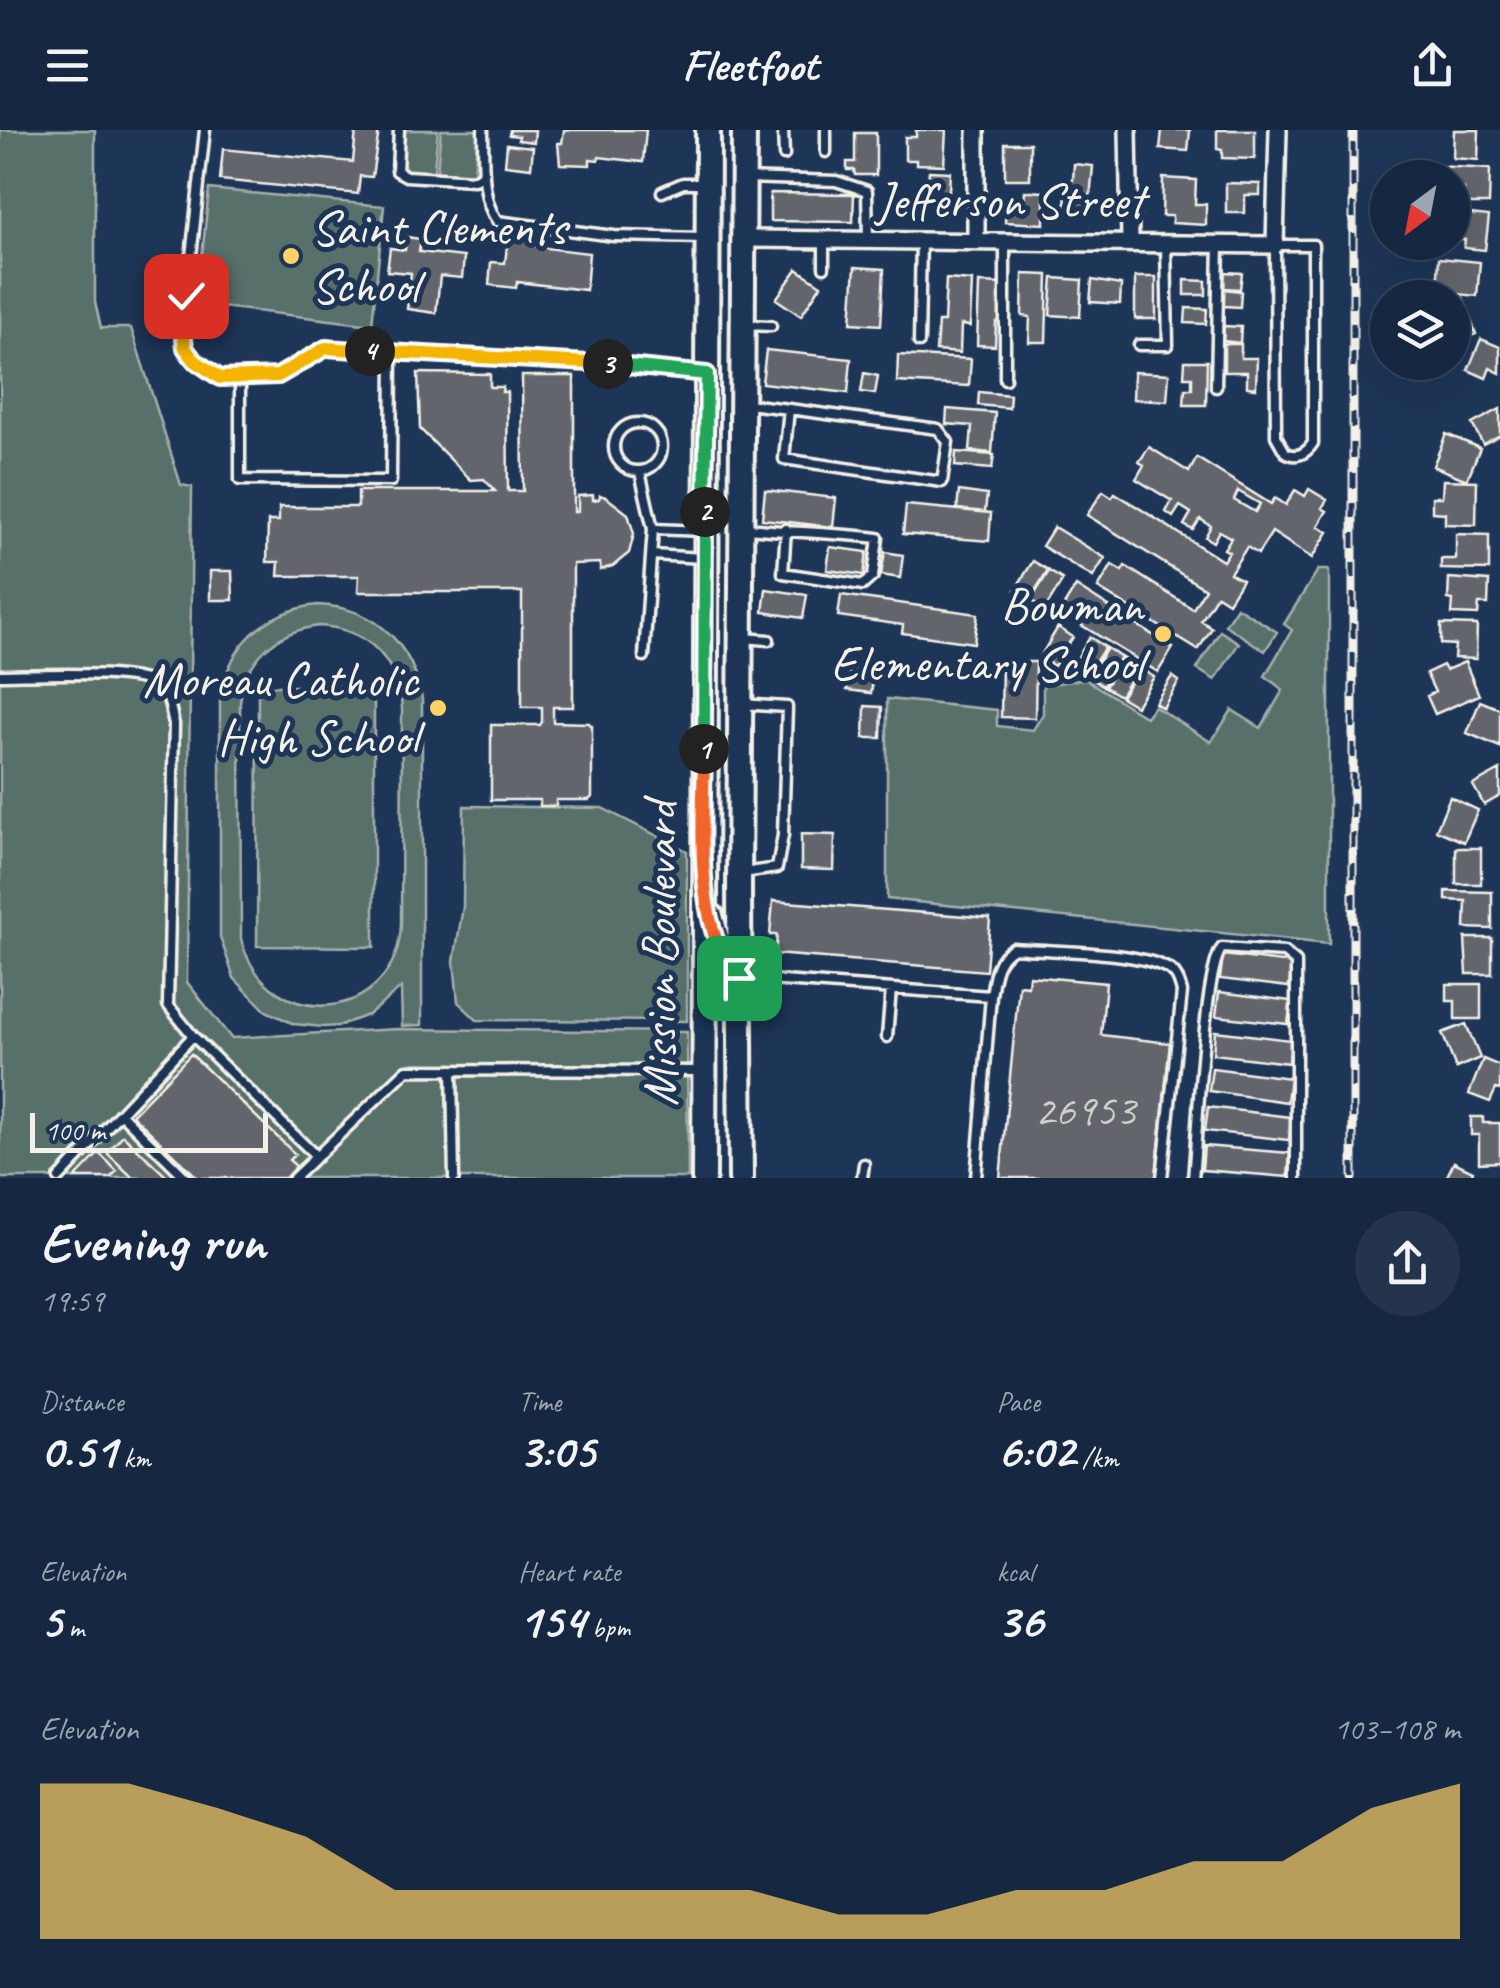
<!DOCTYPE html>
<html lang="en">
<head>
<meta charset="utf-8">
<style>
  :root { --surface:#162841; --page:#23344c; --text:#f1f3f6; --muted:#9ea6b1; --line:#35445a; --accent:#ffd166 }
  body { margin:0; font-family:Caveat,sans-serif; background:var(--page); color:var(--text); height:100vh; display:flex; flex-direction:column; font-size:38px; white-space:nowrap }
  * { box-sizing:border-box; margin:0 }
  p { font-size:32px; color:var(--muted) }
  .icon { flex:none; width:55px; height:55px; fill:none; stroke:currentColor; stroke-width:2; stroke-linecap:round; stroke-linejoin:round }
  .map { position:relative; height:1048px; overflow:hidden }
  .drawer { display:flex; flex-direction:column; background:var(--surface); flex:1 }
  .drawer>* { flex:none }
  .needle { width:65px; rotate:212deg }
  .buttons { position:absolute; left:1370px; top:30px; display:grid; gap:20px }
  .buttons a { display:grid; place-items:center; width:100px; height:100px; border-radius:50%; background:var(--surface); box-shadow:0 10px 40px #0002,0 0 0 2px var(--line); font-size:50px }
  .scale { position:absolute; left:30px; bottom:25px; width:238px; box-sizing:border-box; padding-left:10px; border:5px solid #f4f1e8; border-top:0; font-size:28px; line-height:35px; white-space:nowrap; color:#f4f1e8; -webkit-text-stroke:8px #1d3557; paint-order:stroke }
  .pin { position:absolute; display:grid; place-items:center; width:85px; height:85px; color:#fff; margin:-42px; border-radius:20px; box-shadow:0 5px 15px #0006 }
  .km { position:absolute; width:50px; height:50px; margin:-25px; border-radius:50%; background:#222; color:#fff; font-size:28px; line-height:50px; text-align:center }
  .round { display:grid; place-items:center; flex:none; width:105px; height:105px; border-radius:52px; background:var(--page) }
  .headline { display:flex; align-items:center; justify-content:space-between; height:170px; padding:0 40px }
  h1 { font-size:55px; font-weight:700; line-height:75px }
  .metrics { display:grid; grid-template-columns:repeat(3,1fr); gap:15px; height:170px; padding:10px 40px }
  .metrics div { display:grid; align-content:center }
  .metrics b { font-size:50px; font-weight:700 }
  .metrics small { font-size:28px; font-weight:400 }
  .metrics p { font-size:28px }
  .chart { height:280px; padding:20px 40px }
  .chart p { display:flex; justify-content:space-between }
  .chart svg { width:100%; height:180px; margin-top:10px; fill:var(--accent); opacity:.7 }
  header { display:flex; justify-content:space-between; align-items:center; height:130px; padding:0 40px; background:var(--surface); font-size:45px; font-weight:700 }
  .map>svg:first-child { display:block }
  .green { fill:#596f6b; stroke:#a6b0aa; stroke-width:2.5; fill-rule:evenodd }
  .building { fill:#62656c; stroke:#f4f1e8; stroke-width:2.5; fill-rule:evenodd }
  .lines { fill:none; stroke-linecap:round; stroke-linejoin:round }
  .lane-casing { stroke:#f4f1e8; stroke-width:15 }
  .street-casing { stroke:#f4f1e8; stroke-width:22 }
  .primary-casing { stroke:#f4f1e8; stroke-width:30 }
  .lane { stroke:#1d3557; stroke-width:8 }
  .street { stroke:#1d3557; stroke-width:15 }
  .primary { stroke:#1d3557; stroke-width:22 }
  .rail-casing { stroke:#f4f1e8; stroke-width:9 }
  .rail { stroke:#1d3557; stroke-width:5; stroke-dasharray:15; stroke-linecap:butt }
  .split-1-casing { stroke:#fff; stroke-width:20 }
  .split-2-casing { stroke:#fff; stroke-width:20 }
  .split-3-casing { stroke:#fff; stroke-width:20 }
  .split-4-casing { stroke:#fff; stroke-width:20 }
  .split-5-casing { stroke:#fff; stroke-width:20 }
  .split-1 { stroke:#f0652b; stroke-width:12 }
  .split-2 { stroke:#22a559; stroke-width:12 }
  .split-3 { stroke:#22a559; stroke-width:12 }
  .split-4 { stroke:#f5b400; stroke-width:12 }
  .split-5 { stroke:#f5b400; stroke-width:12 }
  .poi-dot { fill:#ffd166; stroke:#1d3557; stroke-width:4 }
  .labels { text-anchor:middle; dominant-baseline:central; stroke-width:10; stroke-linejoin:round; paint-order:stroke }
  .number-label { font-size:45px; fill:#d0cec9 }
  .street-label { font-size:50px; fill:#f4f1e8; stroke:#1d3557 }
  .poi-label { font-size:50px; fill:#f4f1e8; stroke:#1d3557; text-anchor:end }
</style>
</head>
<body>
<header><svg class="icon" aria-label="menu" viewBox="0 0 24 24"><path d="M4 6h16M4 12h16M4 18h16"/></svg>Fleetfoot<svg class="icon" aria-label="share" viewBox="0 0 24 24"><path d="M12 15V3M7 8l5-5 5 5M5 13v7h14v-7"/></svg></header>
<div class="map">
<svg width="1500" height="1048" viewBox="0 0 1500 1048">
  <rect width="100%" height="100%" fill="#1d3557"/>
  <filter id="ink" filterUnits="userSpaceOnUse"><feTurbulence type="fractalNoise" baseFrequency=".01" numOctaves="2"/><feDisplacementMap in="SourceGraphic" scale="20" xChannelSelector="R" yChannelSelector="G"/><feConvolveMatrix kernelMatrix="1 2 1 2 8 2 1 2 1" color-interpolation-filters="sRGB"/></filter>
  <g filter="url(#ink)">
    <path class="green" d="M0,0H95V172L101,198H131L181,355L192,357L187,852L231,908L398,899L687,902L688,1048H0Z
      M401,0H438L433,49L396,45Z
      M441,0H478L473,53L436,49Z
      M209,59L384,76L372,195L197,174Z
      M1318,440H1329V814L887,769V569L997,580V596L1033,600L1043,584V555L1085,549L1146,587L1154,576L1211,612L1232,580L1261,598L1283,560L1265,546L1292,500L1284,494Z
      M317,475C375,477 412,513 422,569V895L402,896L401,858L368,885L338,896L323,897L294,894L266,881L234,848L220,807V567C230,515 263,482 317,475ZM319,496C368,499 397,529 402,578L401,793C399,893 267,907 241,809L240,572C246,528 276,501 319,496Z
      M1237,477L1277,502L1265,521L1225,495Z
      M1220,501L1239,513L1215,550L1197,539Z
      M258,556H374V817L257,816Z
      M464,676L602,678L687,721V891L477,890L458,872L454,831L463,777Z"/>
    <path class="building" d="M356,0H379L372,47L360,46L358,64L220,50L223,19L353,32Z
      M510,0H535L534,12L518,10L519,6L509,5Z
      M564,0H646L643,32L599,27L598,30L590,29V35L560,34L558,13H562Z
      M916,0H946L944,35L916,34V30H905V7H916Z
      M1162,0H1190L1188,21L1160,19Z
      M1217,0H1255V29L1222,28V20L1217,19Z
      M1454,0H1479L1478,30L1453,28Z
      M855,3H876V45H855L854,40H847V32H855Z
      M1005,13H1030V49H1005Z
      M507,14L533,17L531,38L505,35Z
      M1074,34L1093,36L1089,79L1065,77L1067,50H1073Z
      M1437,36L1490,39L1489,74H1464V59L1452,58V48H1437Z
      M929,41L950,42L948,79H933V70H922L923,50H928Z
      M1163,48L1196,50L1195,74H1206V95L1172,93V86H1162Z
      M1226,53L1260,54V65H1245V83H1226Z
      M1025,61L1044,62V94L1005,92L1006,72H1024Z
      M770,63L854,64L853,92L770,91Z
      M1452,82L1489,86L1485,120L1464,118L1465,110L1452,109Z
      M406,107L421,109L419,122L464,127L462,148L440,146L436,183L407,179L411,143L387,141L390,118L405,120Z
      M508,107L538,111L537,117L589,123L586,160L517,152L516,158L489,155L491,132L505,133Z
      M1439,128L1480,132L1477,166L1437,162Z
      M855,137L884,139L881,195L851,193Z
      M797,139L821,155L801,186L776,169Z
      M1224,142L1242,143L1240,159L1223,158Z
      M1023,144L1048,145L1046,212H1029L1030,187L1022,186Z
      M1135,147H1156V189H1135Z
      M1053,148L1082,150L1080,187L1050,185Z
      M946,149L972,151L970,196L961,195L960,223L936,221L938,192H944Z
      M1092,150L1121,155L1120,174L1090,172Z
      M1185,150L1206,151V165H1185Z
      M979,153L1004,154L1002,192H996L995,216L977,215Z
      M1224,159L1241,161L1240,177L1223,176Z
      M1463,168L1476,204L1452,213V172Z
      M1186,178L1207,179L1206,194L1185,193Z
      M1224,196L1241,197L1240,213L1223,211Z
      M1481,209L1500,217V243L1490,238L1486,248L1468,240Z
      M1224,214H1241V228H1257L1256,258L1247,257V242H1224Z
      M766,220L851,229L848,263L762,253Z
      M898,225L971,229L969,256L897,252Z
      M1185,231H1207L1206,275H1184L1185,259H1192V247H1184Z
      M1134,242L1169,244L1167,271L1133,269Z
      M418,243L490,244V257H503L502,262H507L508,361H523L522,246H574V382L578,381V366L593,365V370L599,369L600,365L606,367L628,384L634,404L629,423L613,436L600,440V433L573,434V577H553V592L589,593L592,596V667L589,670H556V676H540V670H491V595H540L542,592V577H522V462H358L359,446H278L279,432H267L268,391H279V377H358V361H495L484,349L471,350L420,299Z
      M864,243L878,246L875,264L861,262Z
      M979,262L1010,265L1009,278L978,275Z
      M947,279L995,283L992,323L970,321L972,296L946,294Z
      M1500,279V305L1483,314L1472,294Z
      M1446,304L1480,318L1467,350L1433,336Z
      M1149,317L1189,342L1197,328L1271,374L1275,368L1286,375L1295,360L1305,366L1309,359L1327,370L1322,378L1327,381L1318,396L1328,402L1312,428L1272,402L1258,424L1247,417L1230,443L1242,450L1228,472L1217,465L1201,491L1212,498L1198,520L1098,458L1112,435L1122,441L1125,436L1193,479L1205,459L1087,385L1103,361L1112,367L1115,363L1223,431L1229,422L1224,419L1231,408L1219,401L1213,412L1205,407L1211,396L1200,389L1193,400L1184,395L1191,383L1180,376L1173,387L1166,382L1172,371L1136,349L1144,335L1139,332ZM1238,361L1260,374L1255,382L1234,370Z
      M956,322L994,325L992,339L955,336Z
      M1443,350L1477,351L1476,395L1445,394V383L1432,382V367H1442Z
      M765,360L836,368L833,397L762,389Z
      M959,361L987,365L985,382L957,379Z
      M906,375L991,383L989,411L903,404Z
      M1054,397L1105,428L1093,447L1042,416Z
      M1456,404L1489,405V440L1441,439V429H1456Z
      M830,417L867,422L864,445L827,440Z
      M885,422L903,425L900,448L881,445Z
      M1033,431L1048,440L1030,469L1015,460Z
      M210,441H232L233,470H210Z
      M1049,441L1063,450L1045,479L1031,470Z
      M1449,448L1489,451L1488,474H1479L1478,485L1452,484L1453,470L1448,469Z
      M1076,456L1173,518L1158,542L1060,482Z
      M766,459L807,465L803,488L763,482Z
      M841,465L978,484L974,513L902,503L903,495L838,486Z
      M1441,494L1477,495L1476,529L1454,528L1455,515L1441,514Z
      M1058,497L1073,507L1054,536L1040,527Z
      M1090,507L1105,517L1087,545L1072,537Z
      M1107,518L1121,527L1103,556L1089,547Z
      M1123,528L1138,537L1120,566L1105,557Z
      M1002,532H1036L1035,588L1001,587Z
      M1465,532L1479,565L1435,584L1427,566L1435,562L1426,543L1443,535L1446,540Z
      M1139,538L1154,547L1136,576L1121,567Z
      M850,540L874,543L871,563L847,560Z
      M1172,546L1179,551L1163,578L1155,573Z
      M1480,571L1500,579V617L1467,603Z
      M865,576L882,577L881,608H864Z
      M1500,640V666L1484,675L1473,655Z
      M1450,667L1478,680L1464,712L1436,700Z
      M801,704L835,705L834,740L801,739Z
      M1456,718H1481V754H1456Z
      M1446,761L1492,762V799L1465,798L1466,771L1446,770Z
      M773,771L990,788L986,841L775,824L777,805H770Z
      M1465,808H1492V844H1467Z
      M1223,825L1292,833L1289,857L1220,849Z
      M1029,846L1106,853L1101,905L1170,913L1156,1048H1000L1019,855L1028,856Z
      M1447,854H1481V889H1455V871H1447Z
      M1219,862L1291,871L1288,894L1216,886Z
      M1466,894L1480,928L1456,938L1442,903Z
      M1215,901L1291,910L1289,933L1213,924Z
      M191,924L295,1024L289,1030L296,1036L285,1048H198L132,985Z
      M1483,929L1500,936V960L1496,959L1490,972L1469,964Z
      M1212,938L1290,948L1287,972L1209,961Z
      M1208,977L1291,987L1289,1010L1205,1001Z
      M1471,987H1483V993H1500V1032L1479,1033V1005H1471Z
      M123,1005L168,1048H133L107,1023Z
      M1204,1016L1290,1023L1288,1047L1202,1040Z
      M99,1023L117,1041L110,1048H75Z
      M1454,1032L1473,1041L1470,1048H1446Z"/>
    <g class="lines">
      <g class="lane-casing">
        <path id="lane" d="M205,0L183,200C187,231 209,249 240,248
          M399,0L397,41L406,46L474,50L484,43
          M483,0C484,28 480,67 497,91L614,106L704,108
          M783,0L784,25
          M826,0V22
          M746,48L836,51L867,61L868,109
          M662,62L683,53H704
          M1275,115H1313V313C1306,324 1296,329 1285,322L1276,306Z
          M824,137V109
          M746,195L771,196
          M919,212L921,110
          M1139,215H1168L1166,112
          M392,223L391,351L240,350V248L278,246L326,218L607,234L705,244
          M1005,249V110
          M1216,257L1219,113
          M747,274L789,279
          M789,279L938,299L948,312L942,352L784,329Z
          M614 317a24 24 0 1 1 48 0a24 24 0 1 1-48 0Z
          M640,342L653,399L644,526
          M746,398C790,402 834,403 878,408L873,446L863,455L783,443L786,399
          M653,399L705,401
          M652,425L703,428
          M743,508L769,510
          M0,545C31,545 144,538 161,558C170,567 171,582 174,594L168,875L193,906L317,1027
          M741,574L787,577L783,705L777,738L743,743
          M741,848L991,866
          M887,907L891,859
          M452,940L454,1048
          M120,983L186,1048
          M59,1048L193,906
          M294,1048L407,940L703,941
          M862,1048L864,1034
          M976,1048L991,866C994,847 995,829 1013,818C1054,822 1129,820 1165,837C1177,842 1179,851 1182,862L1162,1048
          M1193,1048C1197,1010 1204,838 1222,818L1284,822L1296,832V1048"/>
      </g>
      <g class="street-casing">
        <path id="street" d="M976,0V110
          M1128,0L1130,111
          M745,109L1275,115L1278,0"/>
      </g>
      <g class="primary-casing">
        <path id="primary" d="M711,786L725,835L739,848
          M704,1048L708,0
          M741,1048L739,759L744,0"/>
      </g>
      <use href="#lane" class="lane"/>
      <use href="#street" class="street"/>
      <use href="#primary" class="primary"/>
      <g class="rail-casing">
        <path id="rail" d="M1353,1048V0"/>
      </g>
      <use href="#rail" class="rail"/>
    </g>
  </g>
  <g class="lines" filter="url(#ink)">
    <g class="split-1-casing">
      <path id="split-1" d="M704,619C704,683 691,801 739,848"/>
    </g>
    <g class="split-2-casing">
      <path id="split-2" d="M704,619L705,382"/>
    </g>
    <g class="split-3-casing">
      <path id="split-3" d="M608,234L707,244L705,382"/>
    </g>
    <g class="split-4-casing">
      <path id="split-4" d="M370,221L608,234"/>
    </g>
    <g class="split-5-casing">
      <path id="split-5" d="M186,166L183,200L185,218L194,230L220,248L278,246L326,218L370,221"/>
    </g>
    <use href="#split-1" class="split-1"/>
    <use href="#split-2" class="split-2"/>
    <use href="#split-3" class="split-3"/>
    <use href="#split-4" class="split-4"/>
    <use href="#split-5" class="split-5"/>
  </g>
  <g class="poi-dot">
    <circle cx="291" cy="126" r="10"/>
    <circle cx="1163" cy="504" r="10"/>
    <circle cx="438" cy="578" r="10"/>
  </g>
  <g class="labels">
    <g class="number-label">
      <text x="1085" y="980">26953</text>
    </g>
    <g class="street-label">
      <text x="1010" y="70">Jefferson Street</text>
      <text transform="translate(659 824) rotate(-90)">Mission Boulevard</text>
    </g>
    <g class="poi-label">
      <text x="311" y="97" text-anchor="start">Saint Clements<tspan x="311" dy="58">School</tspan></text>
      <text x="1143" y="475">Bowman<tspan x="1143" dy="58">Elementary School</tspan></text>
      <text x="418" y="549">Moreau Catholic<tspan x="418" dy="58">High School</tspan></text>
    </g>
  </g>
</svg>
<div class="buttons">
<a><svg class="needle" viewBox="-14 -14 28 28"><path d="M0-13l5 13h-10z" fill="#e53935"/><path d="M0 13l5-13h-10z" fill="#9ea6b1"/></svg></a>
<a><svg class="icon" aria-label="layers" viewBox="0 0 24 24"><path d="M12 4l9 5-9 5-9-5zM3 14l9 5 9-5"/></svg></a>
</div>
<div class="scale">100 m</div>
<div class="pin" style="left:739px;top:848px;background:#1e9e55"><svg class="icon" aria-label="arrive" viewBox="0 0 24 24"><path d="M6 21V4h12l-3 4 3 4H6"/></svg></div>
<div class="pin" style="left:186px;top:166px;background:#d93025"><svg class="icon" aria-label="check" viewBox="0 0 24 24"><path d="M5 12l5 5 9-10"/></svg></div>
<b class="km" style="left:704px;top:619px">1</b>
<b class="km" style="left:705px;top:382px">2</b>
<b class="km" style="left:608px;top:234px">3</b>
<b class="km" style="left:370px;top:221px">4</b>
</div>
<section class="drawer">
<div class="headline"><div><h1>Evening run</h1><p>19:59</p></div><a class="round"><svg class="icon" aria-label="share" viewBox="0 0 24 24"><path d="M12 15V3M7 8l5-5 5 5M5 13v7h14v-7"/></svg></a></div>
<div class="metrics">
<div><p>Distance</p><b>0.51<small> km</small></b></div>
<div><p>Time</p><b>3:05</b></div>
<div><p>Pace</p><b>6:02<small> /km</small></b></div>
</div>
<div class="metrics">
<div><p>Elevation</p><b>5<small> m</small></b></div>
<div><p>Heart rate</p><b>154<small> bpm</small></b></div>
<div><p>kcal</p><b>36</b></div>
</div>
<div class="chart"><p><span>Elevation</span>103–108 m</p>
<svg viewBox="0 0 160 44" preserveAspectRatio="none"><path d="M0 44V6L10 6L20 12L30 19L40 32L50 32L60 32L70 32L80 32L90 38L100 38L110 32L120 32L130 25L140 25L150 12L160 6V44z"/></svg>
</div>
</section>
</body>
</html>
